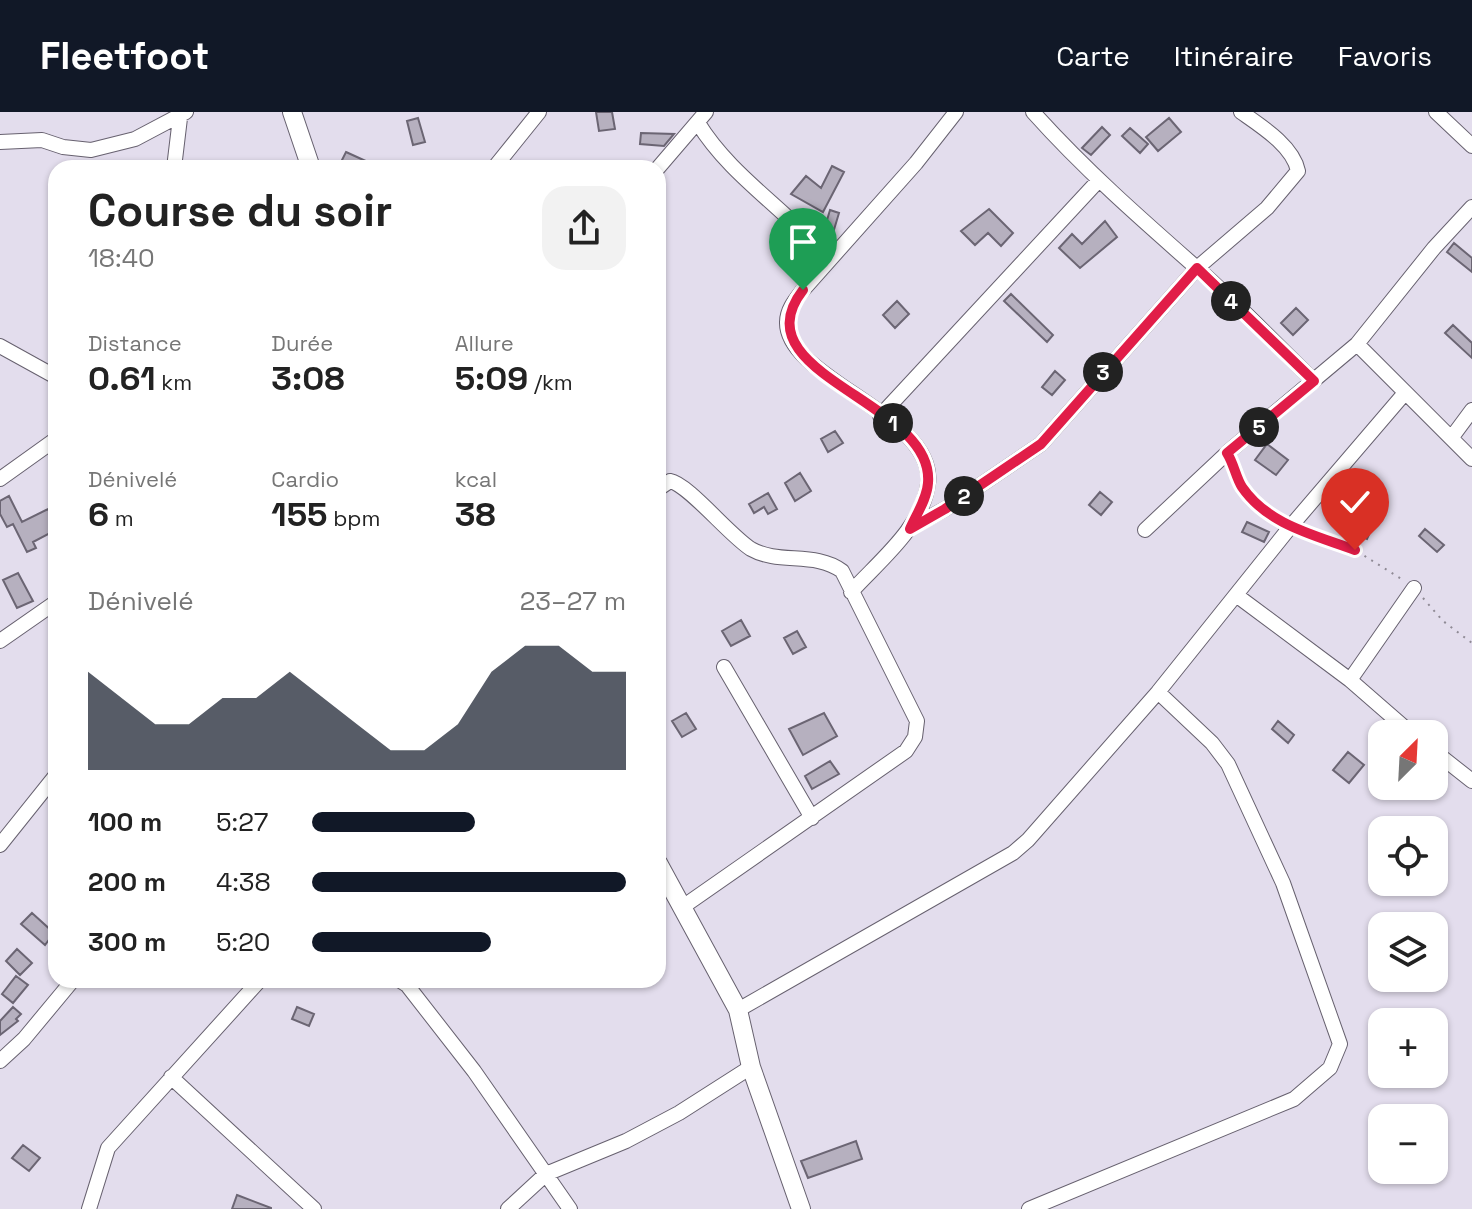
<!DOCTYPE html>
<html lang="fr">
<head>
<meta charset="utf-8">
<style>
  :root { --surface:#fff; --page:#f2f2f2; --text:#222; --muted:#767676; --accent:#111827 }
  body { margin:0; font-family:"Space Grotesk",sans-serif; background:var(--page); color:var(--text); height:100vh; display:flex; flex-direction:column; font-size:30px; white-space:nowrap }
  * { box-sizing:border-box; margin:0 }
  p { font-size:26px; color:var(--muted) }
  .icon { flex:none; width:44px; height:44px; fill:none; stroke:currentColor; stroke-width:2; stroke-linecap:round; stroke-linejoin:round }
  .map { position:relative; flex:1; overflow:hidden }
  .side { position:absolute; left:48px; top:48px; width:618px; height:828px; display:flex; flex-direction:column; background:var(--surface); border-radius:24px; box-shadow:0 2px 6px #0004 }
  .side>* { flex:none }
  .needle { width:52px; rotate:24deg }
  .tools { position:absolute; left:1368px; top:608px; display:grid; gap:16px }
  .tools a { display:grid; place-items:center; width:80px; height:80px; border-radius:16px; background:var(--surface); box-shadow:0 2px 6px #0004; font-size:40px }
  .pin { position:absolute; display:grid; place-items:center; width:68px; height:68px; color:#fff; margin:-82px -34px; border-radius:50% 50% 50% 0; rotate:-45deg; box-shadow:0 0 8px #0007 }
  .pin .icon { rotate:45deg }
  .km { position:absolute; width:40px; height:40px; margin:-20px; border-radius:50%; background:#222; color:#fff; font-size:22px; line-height:40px; text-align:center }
  .round { display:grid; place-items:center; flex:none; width:84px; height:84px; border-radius:24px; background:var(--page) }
  .headline { display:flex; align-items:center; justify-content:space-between; height:136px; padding:0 40px }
  h1 { font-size:44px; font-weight:700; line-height:60px }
  .stats { display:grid; grid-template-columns:repeat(3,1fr); gap:12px; height:136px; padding:8px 40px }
  .stats div { display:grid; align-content:center }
  .stats b { font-size:34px; font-weight:700 }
  .stats small { font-size:22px; font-weight:400 }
  .stats p { font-size:22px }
  .chart { height:224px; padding:16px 40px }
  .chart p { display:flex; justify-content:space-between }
  .chart svg { width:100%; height:144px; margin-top:8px; fill:var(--accent); opacity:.7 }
  ul { padding:0 40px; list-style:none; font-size:26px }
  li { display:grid; grid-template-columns:128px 96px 1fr; align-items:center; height:60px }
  li i { height:20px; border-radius:10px; background:var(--accent) }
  header { display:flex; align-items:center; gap:48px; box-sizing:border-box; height:112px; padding:0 40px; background:var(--accent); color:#fff }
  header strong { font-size:38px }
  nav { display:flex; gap:44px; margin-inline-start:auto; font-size:28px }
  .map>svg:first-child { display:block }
  .building { fill:#b6b0bf; stroke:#6b6573; stroke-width:2 }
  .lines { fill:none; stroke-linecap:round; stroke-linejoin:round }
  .street-casing { stroke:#67616f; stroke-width:16 }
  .secondary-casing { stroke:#67616f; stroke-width:20 }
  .path { stroke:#8f8a95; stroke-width:2; stroke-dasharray:2 6; stroke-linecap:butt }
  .street { stroke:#fff; stroke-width:14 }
  .secondary { stroke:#fff; stroke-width:18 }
  .route-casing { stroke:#fff; stroke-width:16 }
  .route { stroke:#e11d48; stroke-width:10 }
</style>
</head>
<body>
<header>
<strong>Fleetfoot</strong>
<nav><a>Carte</a><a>Itinéraire</a><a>Favoris</a></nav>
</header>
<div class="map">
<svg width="1472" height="1097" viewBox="0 0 1472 1097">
  <rect width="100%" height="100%" fill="#e3dded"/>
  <path class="building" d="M596,0H612L615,17L599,19Z
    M418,6L425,30L413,33L407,9Z
    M1169,6L1181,20L1158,39L1146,25Z
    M1102,15L1110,23L1091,43L1082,36Z
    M1130,16L1148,32L1140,41L1122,24Z
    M641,21L674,22L664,34L640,32Z
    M346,40L381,56H338Z
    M832,54L844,60L823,100L791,82L806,64L821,76Z
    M989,97L1013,121L1001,134L988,121L975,133L961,119Z
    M830,98L839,101L830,131L822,125Z
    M1105,109L1117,125L1080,156L1059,136L1072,122L1082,132Z
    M1454,131L1472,146V160L1447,140Z
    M1011,182L1053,223L1047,230L1004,189Z
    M897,189L909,202L895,216L883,203Z
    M1296,196L1308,208L1293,223L1281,211Z
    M1453,213L1472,231V246L1445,221Z
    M1055,259L1065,268L1052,283L1042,275Z
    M835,319L843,331L828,340L821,327Z
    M1267,332L1288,348L1276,363L1255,348Z
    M800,361L811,379L795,389L785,371Z
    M1100,380L1112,390L1101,403L1089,393Z
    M768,381L777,397L768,402L764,395L754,401L749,392Z
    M9,384L22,410L48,397L56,414V418L33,430L36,436L27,440L13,412L7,415L0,402V389Z
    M1342,405L1371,418L1367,427L1338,414Z
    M1247,410L1269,420L1264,430L1242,420Z
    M1425,417L1444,433L1437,440L1419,424Z
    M18,461L33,489L17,496L3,468Z
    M741,508L750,524L731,534L722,519Z
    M797,519L806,535L793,542L784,526Z
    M686,601L696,617L682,625L672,609Z
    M824,601L837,624L803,643L789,617Z
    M1278,609L1294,623L1288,631L1272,617Z
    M1348,640L1364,653L1349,671L1333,658Z
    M830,649L839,662L812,677L805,664Z
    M32,801L54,821L45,833L21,812Z
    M17,837L32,851L20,863L6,849Z
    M16,864L28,873L13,891L2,882Z
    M13,895L21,902L16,907L18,909L0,923V909Z
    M297,895L314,902L309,914L292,907Z
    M856,1029L862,1047L808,1066L801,1049Z
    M23,1033L40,1046L29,1059L12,1046Z
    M237,1083L271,1096V1097H232Z"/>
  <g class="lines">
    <g class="street-casing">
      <path id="street" d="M1033,0C1084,57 1141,107 1199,158C1239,193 1276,232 1314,269
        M1436,0L1472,34
        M698,11C731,65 788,98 828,147
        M0,30L42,28L63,35L91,38L135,27L186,0
        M174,56L180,6
        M494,56L539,0
        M658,56L706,0
        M1357,232L1472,347
        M0,234L56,265
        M880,304L1099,68
        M1452,325L1472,298
        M0,367L56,327
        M658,377L670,369C688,372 729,423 751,437C779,453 815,439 842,459L917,609L915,625L906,639L684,794
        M910,416L945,397L1041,332L1197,156L1267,96L1298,59C1293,34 1261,14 1241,0
        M1145,418L1227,341L1357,232L1434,136L1472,95
        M851,480C879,449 922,416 928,372C937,304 785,266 787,210C787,197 796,187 803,178L916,51L956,0
        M1236,483L1350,568
        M0,529L56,490
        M724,555L812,706
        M1412,622L1350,568L1414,476
        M1434,639L1472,669
        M0,733L56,663
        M399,868L407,873L474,959L570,1097
        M738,898L1013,741L1028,728L1158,580L1291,414L1404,282
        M0,949L24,927L73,868
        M171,965L314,1097
        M89,1097L108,1036L260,868
        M508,1097L546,1062L626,1029L679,1001L751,955
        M1029,1097L1294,987L1330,956L1340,932L1283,771L1228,652L1212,631L1158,580"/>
    </g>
    <g class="secondary-casing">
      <path id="secondary" d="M292,0L311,56
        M658,751L738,898L751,955L801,1097"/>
    </g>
    <path class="path" d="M1234,352L1239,372L1268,401L1278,407
      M1305,421L1355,438L1403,468
      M1423,486L1443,509L1472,531"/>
    <use href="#street" class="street"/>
    <use href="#secondary" class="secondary"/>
  </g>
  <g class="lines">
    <g class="route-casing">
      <path id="route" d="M803,178C737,263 935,289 928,371C927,387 916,403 910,417L945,397L1041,332L1197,156L1314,269L1227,341C1234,352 1236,366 1242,375C1268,413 1315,423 1355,438"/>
    </g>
    <use href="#route" class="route"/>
  </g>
</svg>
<div class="tools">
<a><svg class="needle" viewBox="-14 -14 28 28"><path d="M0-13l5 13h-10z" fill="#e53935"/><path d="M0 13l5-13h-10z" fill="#767676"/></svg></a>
<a><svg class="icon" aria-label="locate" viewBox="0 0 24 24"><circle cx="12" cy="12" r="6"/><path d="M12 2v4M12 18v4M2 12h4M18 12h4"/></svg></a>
<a><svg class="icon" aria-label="layers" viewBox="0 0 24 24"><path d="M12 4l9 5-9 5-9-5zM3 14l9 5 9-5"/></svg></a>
<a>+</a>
<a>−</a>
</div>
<div class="pin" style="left:803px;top:178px;background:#1e9e55"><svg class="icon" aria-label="arrive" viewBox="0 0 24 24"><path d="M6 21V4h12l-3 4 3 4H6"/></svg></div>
<div class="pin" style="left:1355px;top:438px;background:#d93025"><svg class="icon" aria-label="check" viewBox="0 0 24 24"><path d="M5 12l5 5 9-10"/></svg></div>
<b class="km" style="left:893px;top:311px">1</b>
<b class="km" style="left:964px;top:384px">2</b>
<b class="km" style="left:1103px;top:260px">3</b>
<b class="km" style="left:1231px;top:189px">4</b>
<b class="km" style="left:1259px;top:315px">5</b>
<section class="side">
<div class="headline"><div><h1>Course du soir</h1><p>18:40</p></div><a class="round"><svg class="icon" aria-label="share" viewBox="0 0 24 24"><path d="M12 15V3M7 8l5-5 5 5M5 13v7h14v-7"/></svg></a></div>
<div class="stats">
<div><p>Distance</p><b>0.61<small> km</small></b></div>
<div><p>Durée</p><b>3:08</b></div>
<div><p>Allure</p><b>5:09<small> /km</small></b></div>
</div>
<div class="stats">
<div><p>Dénivelé</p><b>6<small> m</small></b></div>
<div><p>Cardio</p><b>155<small> bpm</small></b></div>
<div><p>kcal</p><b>38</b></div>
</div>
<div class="chart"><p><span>Dénivelé</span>23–27 m</p>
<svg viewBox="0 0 160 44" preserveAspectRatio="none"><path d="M0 44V14L10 22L20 30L30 30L40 22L50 22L60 14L70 22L80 30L90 38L100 38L110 30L120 14L130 6L140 6L150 14L160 14V44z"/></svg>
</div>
<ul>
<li><b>100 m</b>5:27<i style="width:52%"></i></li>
<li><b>200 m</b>4:38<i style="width:100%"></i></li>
<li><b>300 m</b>5:20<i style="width:57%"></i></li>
</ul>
</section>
</div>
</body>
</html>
